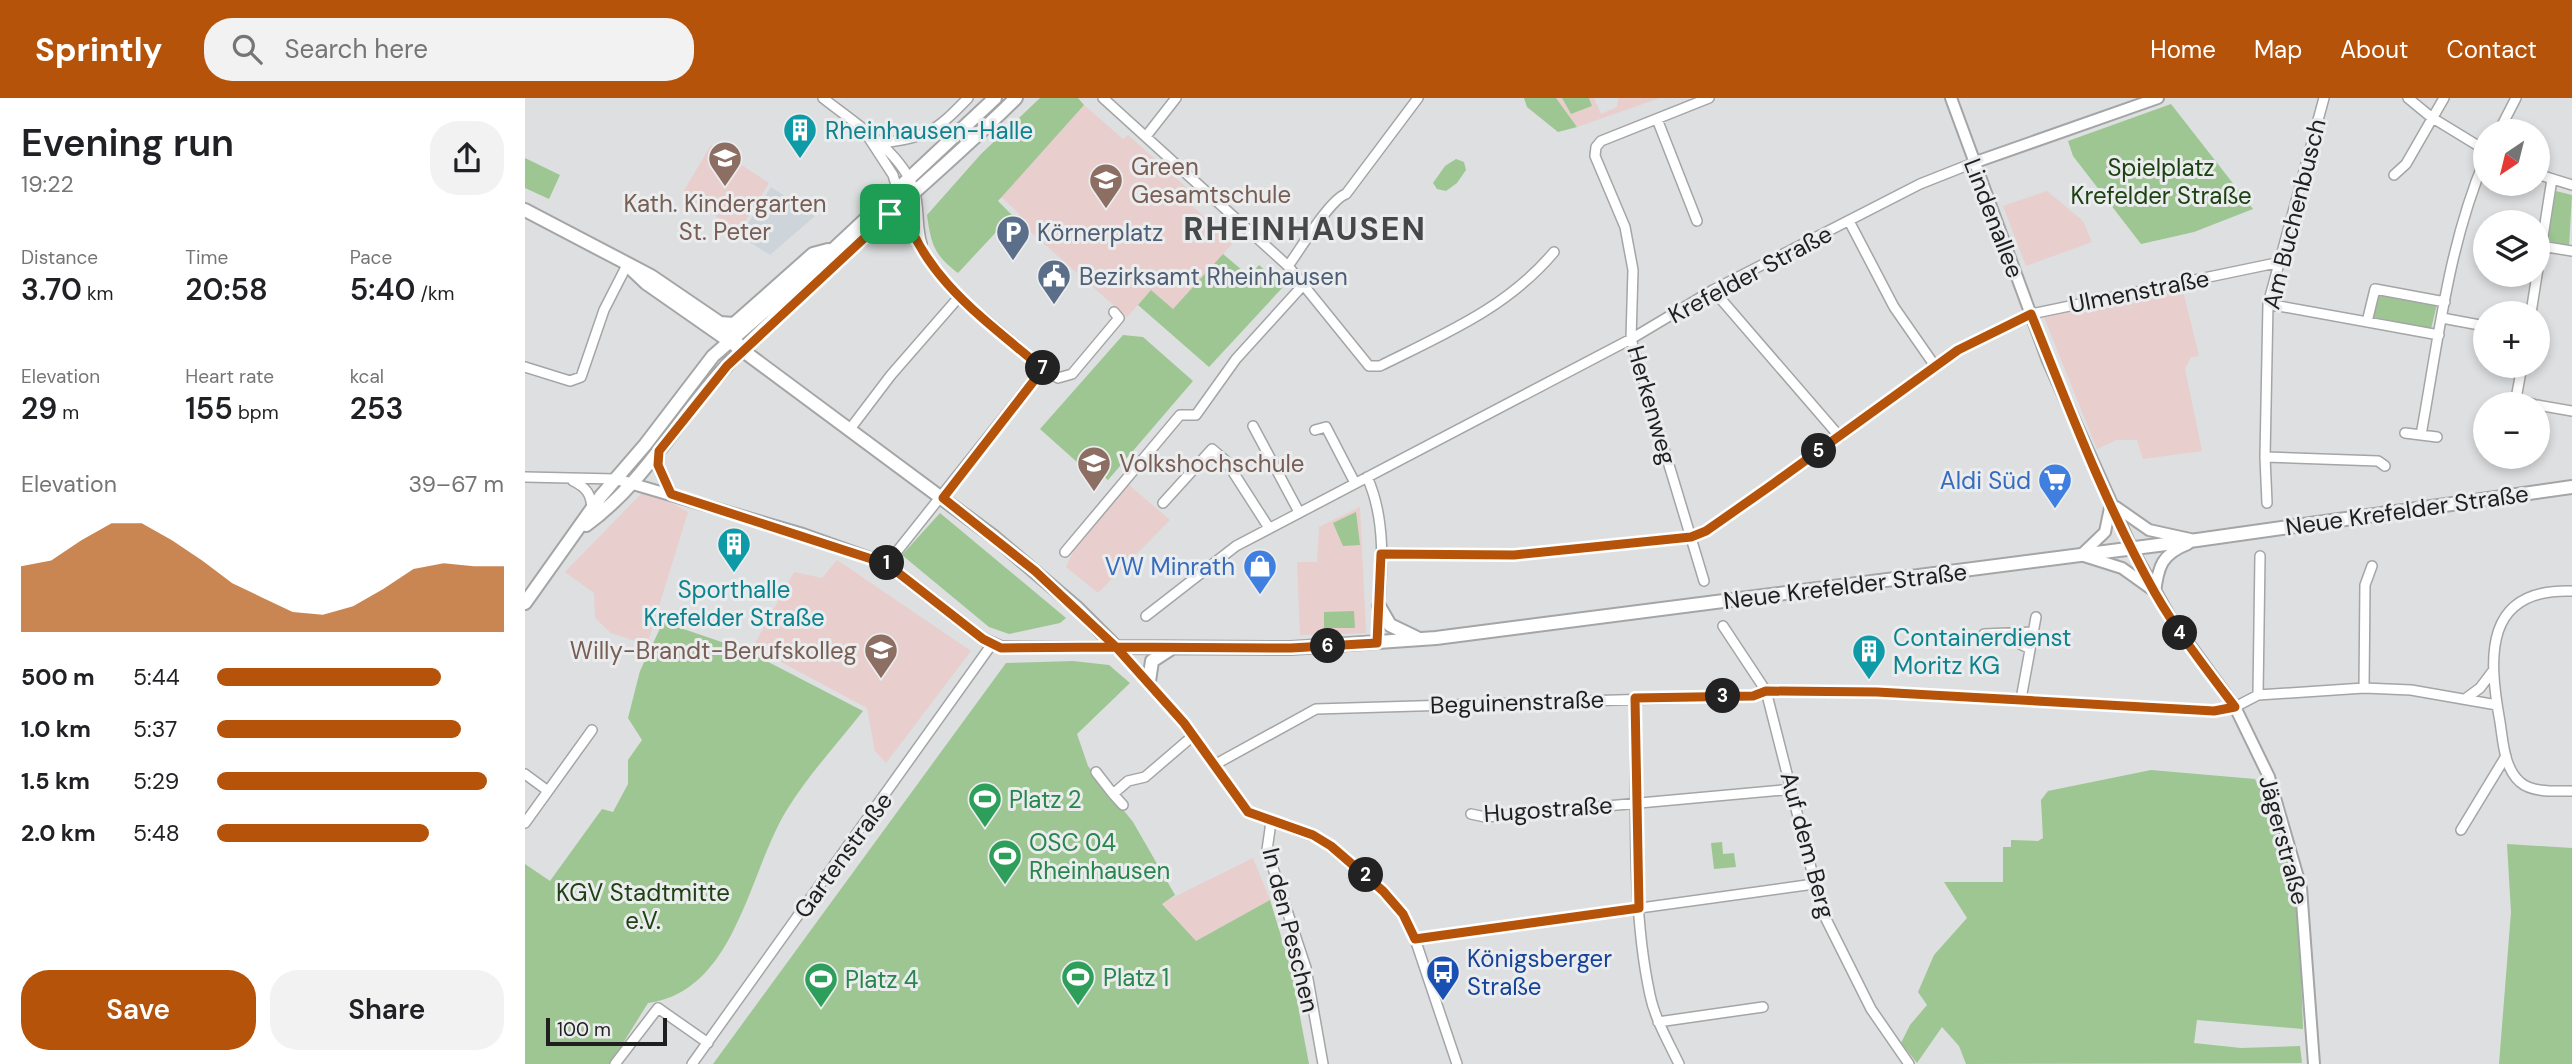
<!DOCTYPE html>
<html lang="en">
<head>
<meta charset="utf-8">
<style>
  :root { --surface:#fff; --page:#f2f2f2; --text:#202124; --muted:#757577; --accent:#b45309 }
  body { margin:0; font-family:"DM Sans",sans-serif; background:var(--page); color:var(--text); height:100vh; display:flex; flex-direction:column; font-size:26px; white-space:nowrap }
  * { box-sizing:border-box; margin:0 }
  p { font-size:23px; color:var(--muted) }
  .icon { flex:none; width:38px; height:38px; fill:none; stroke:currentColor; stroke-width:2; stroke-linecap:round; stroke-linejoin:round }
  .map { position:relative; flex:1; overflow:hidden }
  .drawer { display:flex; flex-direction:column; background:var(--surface); width:525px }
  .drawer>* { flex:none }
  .needle { width:46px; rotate:215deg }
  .controls { position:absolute; left:1948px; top:21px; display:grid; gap:14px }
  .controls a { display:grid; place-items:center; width:77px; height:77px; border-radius:50%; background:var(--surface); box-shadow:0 4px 10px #0003; font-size:35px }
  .scale { position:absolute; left:21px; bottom:18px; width:121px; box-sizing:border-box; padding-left:7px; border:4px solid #1f1f20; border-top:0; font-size:19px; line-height:24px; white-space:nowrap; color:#1f1f20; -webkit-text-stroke:5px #ebeced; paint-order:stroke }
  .pin { position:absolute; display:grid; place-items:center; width:60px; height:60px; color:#fff; margin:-30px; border-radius:14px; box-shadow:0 4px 10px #0006 }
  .km { position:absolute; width:35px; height:35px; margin:-18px; border-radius:50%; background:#222; color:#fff; font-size:19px; line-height:35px; text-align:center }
  .round { display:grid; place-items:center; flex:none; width:74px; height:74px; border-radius:28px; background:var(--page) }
  .summary { display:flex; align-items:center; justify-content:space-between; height:119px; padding:0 21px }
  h1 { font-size:38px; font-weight:600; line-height:52px }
  .stats { display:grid; grid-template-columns:repeat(3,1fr); gap:10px; height:119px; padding:7px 21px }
  .stats div { display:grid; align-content:center }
  .stats b { font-size:30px; font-weight:600 }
  .stats small { font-size:19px; font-weight:400 }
  .stats p { font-size:19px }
  .chart { height:196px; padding:14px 21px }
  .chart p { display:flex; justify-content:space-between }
  .chart svg { width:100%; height:126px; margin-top:7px; fill:var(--accent); opacity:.7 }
  .action { display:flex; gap:14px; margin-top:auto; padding:14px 21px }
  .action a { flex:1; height:80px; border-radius:28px; background:var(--accent); color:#fff; font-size:28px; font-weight:600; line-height:80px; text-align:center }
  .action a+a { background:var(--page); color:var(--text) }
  ul { padding:0 21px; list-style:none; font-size:23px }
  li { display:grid; grid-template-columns:112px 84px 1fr; align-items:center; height:52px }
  li i { height:18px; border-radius:9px; background:var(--accent) }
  header { display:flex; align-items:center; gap:42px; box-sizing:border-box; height:98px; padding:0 35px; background:var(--accent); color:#fff }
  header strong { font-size:33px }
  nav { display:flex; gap:38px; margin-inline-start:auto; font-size:24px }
  .search { width:490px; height:63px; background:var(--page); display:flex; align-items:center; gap:18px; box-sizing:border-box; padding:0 24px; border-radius:28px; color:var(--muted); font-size:26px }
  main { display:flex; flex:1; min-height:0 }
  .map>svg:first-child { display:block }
  .built { fill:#cdd5db }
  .education { fill:#e8cecd }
  .green { fill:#9dc692 }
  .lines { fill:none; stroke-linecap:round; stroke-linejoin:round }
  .minor-casing { stroke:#a4a5a6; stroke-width:12 }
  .tertiary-casing { stroke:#a4a5a6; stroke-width:14 }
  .secondary-casing { stroke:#a4a5a6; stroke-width:16 }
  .minor { stroke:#fff; stroke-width:9 }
  .tertiary { stroke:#fff; stroke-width:10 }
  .secondary { stroke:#fff; stroke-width:12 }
  .route-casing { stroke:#fff; stroke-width:14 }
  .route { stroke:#b45309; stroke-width:9 }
  .labels { text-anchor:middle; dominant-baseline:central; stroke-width:6; stroke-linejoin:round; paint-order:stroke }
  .culture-label { font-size:24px; fill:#0d838f; stroke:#ebeced; text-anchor:start }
  .education-label { font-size:24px; fill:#785e54; stroke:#ebeced; text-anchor:start }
  .park-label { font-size:24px; fill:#1d4112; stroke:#ebeced }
  .street-label { font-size:24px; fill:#1f1f20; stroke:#ebeced }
  .service-label { font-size:24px; fill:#4e5e75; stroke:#ebeced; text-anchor:start }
  .shop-label { font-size:24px; fill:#366cbe; stroke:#ebeced; text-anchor:end }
  .leisure-label { font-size:24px; fill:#27864d; stroke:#ebeced; text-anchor:start }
  .transit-label { font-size:24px; fill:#164399; stroke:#ebeced; text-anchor:start }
  .district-label { font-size:32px; font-weight:bold; letter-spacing:2px; fill:#464748; stroke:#ebeced }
</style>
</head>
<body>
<header>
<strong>Sprintly</strong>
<div class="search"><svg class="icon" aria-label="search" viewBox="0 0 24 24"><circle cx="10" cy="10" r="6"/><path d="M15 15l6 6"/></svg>Search here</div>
<nav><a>Home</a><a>Map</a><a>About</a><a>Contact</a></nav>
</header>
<main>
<section class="drawer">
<div class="summary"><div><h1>Evening run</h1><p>19:22</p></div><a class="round"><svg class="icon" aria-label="share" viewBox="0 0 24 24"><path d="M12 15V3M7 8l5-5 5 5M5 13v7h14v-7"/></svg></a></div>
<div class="stats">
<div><p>Distance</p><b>3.70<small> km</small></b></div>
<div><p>Time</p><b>20:58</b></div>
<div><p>Pace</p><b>5:40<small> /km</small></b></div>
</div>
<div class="stats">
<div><p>Elevation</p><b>29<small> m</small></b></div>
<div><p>Heart rate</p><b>155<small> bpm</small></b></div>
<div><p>kcal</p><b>253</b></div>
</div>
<div class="chart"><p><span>Elevation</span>39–67 m</p>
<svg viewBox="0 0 160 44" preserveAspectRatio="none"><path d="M0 44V21L10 19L20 12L30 6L40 6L50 12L60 19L70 27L80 32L90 37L100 38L110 35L120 29L130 22L140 20L150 21L160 21V44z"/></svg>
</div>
<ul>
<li><b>500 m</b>5:44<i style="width:78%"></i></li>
<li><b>1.0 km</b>5:37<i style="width:85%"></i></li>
<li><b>1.5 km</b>5:29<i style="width:94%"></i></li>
<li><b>2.0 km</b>5:48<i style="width:74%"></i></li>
</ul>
<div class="action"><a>Save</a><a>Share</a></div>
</section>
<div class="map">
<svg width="2047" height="966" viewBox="0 0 2047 966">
  <rect width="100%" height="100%" fill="#dedfe0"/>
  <path class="built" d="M246,89L290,118L245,157L215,138Z"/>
  <path class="education" d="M1031,0H1037L1046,16L1067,8L1064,0H1069L1076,16L1092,9L1093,0H1135L1052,29Z
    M559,7L598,41L603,37L671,98L667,108L708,145L648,211L626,192L602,219L491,121L495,116L476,99Z
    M186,47L244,85L214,133L157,96Z
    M1522,93L1558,123L1567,144L1501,168L1478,108Z
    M1657,189L1674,258L1666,259L1660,271L1677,353L1618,361L1612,342H1591L1572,351L1518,217Z
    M603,386L645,422L573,495L541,469L552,446Z
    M117,395L139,401L163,414L122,547L86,535L70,520L69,495L40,474Z
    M835,409L841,535L775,537L772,464H792L794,429Z
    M312,462L446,553L361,665L350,653L342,610L228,549L269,474L297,480Z
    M728,760L745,802L671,843L637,805Z"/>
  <path class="green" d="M515,0H553L559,7L473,103L487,117L433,175C409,157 406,146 402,117L456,56Z
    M999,0H1031L1052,29L1033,34L1002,9Z
    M1037,0H1064L1067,8L1046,16Z
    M1646,6L1728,111L1669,134L1616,146L1548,58L1543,43Z
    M0,60L35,77L24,101L0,90Z
    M931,61L939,64L941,72L932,85L921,93L912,91L908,85L920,68Z
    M2031,93L2047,97L2044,149L2022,145Z
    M698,156L724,178L734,167L758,189L684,269L613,207L626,192L648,211Z
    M1852,194L1912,206L1906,231L1848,219Z
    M598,237L618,239L668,283L583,382L572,373H562L515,331Z
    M831,414L835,447L818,448L808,425Z
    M415,415L541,520L535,525L484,536L464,529L377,457Z
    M829,513L830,530H799V514Z
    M138,524L220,552L338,613C313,645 284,676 263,710C223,773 212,893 123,905L85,966H0V766L25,783L77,711L88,714L103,686V662L117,642L103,620L115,573Z
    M548,563L584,567L605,585L552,636L563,668L608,724L650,797L637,806L671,843L745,802L766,871L784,966H188L481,565Z
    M1626,672L1730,681C1776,765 1775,839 1778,931L1672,922L1669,945L1716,950L1775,948L1777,965L1441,966L1434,948L1417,929L1392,965L1376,945L1385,927L1402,907L1393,894L1409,857L1442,820L1419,784H1478V749H1486V742L1513,743L1518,740L1516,702L1523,693Z
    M1197,744L1198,756L1209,755L1211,769L1189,771L1186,745Z
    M1982,746L2047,750V966H1974L1986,814Z"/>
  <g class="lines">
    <g class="minor-casing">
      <path id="minor" d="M298,0C328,24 377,54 389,92C395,109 391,128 397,146
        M578,0L763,168L844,268H855C919,236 982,210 1029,154
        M1883,0L1906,19L1960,52
        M1132,21L1172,123
        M1974,33L1991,0
        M340,34L368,77L382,124L409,171L434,199L518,270L533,280L547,276L594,220L589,214
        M622,37L651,0
        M356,45C402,40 411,33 443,0
        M2012,76L2047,87
        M1869,77L1881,66L1919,0
        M1324,123L1369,209L1410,268
        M2016,148L2047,153
        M763,168C775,152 805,101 821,96L893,0
        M1188,192L1315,339
        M1743,206L1914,237
        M2006,215L2027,81
        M1917,220L1960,228
        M1842,224L1850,191L1920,204
        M0,269L45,283L56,279L79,212L102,167
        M1991,303L2008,306
        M1990,306L1997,268
        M2012,307L2047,313
        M728,328L774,414
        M325,331L366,277L434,199
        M790,332L801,329L830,385
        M1880,335L1896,337C1913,244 1923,148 1960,61
        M1896,337L1912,339
        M1740,359L1853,363L1860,368
        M1981,363L1982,359
        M0,379L91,381
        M842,379C865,429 855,491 852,545
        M48,383C62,390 66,396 67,411
        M638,405L687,351L701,363L744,430
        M1742,405L1740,359L1743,206L1799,0
        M540,454L655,317H671L711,261L780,185
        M856,455L990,457L1166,439L1181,433L1248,386L1433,252L1506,216L1751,165
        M362,466L518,270
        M1179,483L1106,241L1108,172L1100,129L1070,58L1071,49L1076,43L1184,0
        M2047,493C1959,490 1963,558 1975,624C1978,643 1979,670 1995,684C2007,695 2031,693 2047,693
        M621,518L711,448L1106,241L1188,192L1395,86L1448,65
        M1198,528L1241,593L1297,813L1346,911L1384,966
        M1492,533L1491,544L1505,551
        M1459,536L1509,534
        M591,549L659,625L723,714L798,742L857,793L878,816L890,841L932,966
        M1839,590L1840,487L1847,468
        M1733,597L1735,458
        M1110,600C1112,694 1105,805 1125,897C1130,921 1143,943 1154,966
        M1496,601L1511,519
        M1940,601L1955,590L1967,574
        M691,666L791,611L1228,598L1241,593L1352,594L1690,613L1710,609L1733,597L1839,590L1886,592L1972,607
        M571,674L588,696L603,683L620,679L669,637
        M0,676L23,693
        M588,696L598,707
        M946,716L960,719L1268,691
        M746,724L742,752L781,870L798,966
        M0,725L67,632
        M1936,732L1981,658
        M890,841L1289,786
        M1133,924L1238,909
        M90,966L133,910L183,945
        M167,966L467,546"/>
    </g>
    <g class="tertiary-casing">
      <path id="tertiary" d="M1426,0L1523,263L1607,451L1646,521L1710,609L1744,679L1776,790L1789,966
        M1448,65L1633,0
        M134,353L133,367L146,396
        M91,381L278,436L362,466L458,541L476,549H591
        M1591,409L1624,432L1665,441
        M1556,457L1580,434L1586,405
        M1559,458L1597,470L1625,490
        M1630,495C1633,468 1637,456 1663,446"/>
    </g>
    <g class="secondary-casing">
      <path id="secondary" d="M0,112L126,178L195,225L213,246
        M102,167L121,185L217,252L469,439L551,509L591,549L766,550L911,540L1672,442L2047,389
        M195,225L209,226L288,156L303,152
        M61,427C121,384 155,316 205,264C296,171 399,91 491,0
        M0,505L76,398L120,347L188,258L282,176L470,0
        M854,508L865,527L892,540
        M624,583L627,563L647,550"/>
    </g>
    <use href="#minor" class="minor"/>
    <use href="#tertiary" class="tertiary"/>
    <use href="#secondary" class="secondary"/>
  </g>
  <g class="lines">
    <g class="route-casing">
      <path id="route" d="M365,116L202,268L134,353L133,367L146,396L362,466L458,541L476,550L591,549L659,625L723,714L788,737L806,748L858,793L878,816L890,841L1114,810L1110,600L1228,598L1241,593L1352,594L1689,613L1710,609C1682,572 1653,535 1630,495C1580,406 1544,310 1506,216L1433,252L1248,386L1181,433L1166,439L989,457L856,456L852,545L766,550L591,549L510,473L418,400L518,271C463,224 396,179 377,105L365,116"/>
    </g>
    <use href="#route" class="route"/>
  </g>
  <defs>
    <g id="building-pin" transform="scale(1.75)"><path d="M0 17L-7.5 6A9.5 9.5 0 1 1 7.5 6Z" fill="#0f9aa8" stroke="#ebeced"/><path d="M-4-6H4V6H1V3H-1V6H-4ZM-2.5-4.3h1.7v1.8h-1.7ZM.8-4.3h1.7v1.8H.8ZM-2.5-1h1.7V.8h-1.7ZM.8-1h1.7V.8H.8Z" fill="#fff"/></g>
    <g id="school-pin" transform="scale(1.75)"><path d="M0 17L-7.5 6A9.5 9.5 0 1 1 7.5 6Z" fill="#8d6e63" stroke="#ebeced"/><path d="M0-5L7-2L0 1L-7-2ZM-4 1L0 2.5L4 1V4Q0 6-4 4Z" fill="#fff"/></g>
    <g id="parking-pin" transform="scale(1.75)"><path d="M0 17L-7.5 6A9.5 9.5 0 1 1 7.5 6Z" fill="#5c6f8a" stroke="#ebeced"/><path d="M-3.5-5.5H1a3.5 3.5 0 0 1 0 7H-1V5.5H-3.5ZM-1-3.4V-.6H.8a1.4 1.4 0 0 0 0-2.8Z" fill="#fff"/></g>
    <g id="civic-pin" transform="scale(1.75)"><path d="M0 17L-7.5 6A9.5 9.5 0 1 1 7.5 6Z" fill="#5c6f8a" stroke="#ebeced"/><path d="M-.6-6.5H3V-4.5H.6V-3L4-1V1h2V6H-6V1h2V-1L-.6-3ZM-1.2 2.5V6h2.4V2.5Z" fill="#fff"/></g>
    <g id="university-pin" transform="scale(1.75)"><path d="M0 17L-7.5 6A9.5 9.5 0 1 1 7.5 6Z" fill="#8d6e63" stroke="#ebeced"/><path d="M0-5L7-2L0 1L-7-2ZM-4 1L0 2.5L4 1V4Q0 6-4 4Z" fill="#fff"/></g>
    <g id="supermarket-pin" transform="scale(1.75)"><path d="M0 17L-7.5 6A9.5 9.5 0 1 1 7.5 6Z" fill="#3f7fe0" stroke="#ebeced"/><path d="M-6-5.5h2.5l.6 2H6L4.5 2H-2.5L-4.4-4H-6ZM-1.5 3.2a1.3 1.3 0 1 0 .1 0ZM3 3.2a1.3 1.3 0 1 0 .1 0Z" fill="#fff"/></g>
    <g id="shop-pin" transform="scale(1.75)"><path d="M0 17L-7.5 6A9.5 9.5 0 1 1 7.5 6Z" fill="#3f7fe0" stroke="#ebeced"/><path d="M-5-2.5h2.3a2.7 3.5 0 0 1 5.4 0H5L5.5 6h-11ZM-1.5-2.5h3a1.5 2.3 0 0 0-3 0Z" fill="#fff"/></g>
    <g id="stadium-pin" transform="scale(1.75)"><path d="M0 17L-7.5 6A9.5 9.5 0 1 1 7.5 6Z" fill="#2e9e5b" stroke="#ebeced"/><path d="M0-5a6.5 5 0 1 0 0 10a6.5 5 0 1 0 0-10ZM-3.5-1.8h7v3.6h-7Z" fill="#fff"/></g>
    <g id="bus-pin" transform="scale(1.75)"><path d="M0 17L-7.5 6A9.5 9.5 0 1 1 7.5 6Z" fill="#1a4fb4" stroke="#ebeced"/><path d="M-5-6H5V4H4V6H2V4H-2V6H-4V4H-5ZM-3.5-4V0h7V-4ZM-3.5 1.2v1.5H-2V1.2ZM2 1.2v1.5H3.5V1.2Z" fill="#fff"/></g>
  </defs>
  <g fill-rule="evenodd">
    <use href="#building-pin" x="275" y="32"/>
    <use href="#school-pin" x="200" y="60"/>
    <use href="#school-pin" x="581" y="82"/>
    <use href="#parking-pin" x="488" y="134"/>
    <use href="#civic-pin" x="529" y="178"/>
    <use href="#university-pin" x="569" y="365"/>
    <use href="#supermarket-pin" x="1530" y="382"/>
    <use href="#building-pin" x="209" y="446"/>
    <use href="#shop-pin" x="735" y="468"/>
    <use href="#school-pin" x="356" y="552"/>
    <use href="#building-pin" x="1344" y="553"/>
    <use href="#stadium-pin" x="460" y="701"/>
    <use href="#stadium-pin" x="480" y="758"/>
    <use href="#bus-pin" x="918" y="874"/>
    <use href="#stadium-pin" x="553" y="879"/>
    <use href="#stadium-pin" x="296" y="881"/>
  </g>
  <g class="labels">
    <g class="culture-label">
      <text x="300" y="32">Rheinhausen-Halle</text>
      <text x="209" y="491" text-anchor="middle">Sporthalle<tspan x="209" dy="28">Krefelder Straße</tspan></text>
      <text x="1368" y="539">Containerdienst<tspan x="1368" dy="28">Moritz KG</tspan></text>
    </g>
    <g class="education-label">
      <text x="606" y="68">Green<tspan x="606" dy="28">Gesamtschule</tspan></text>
      <text x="200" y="105" text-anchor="middle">Kath. Kindergarten<tspan x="200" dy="28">St. Peter</tspan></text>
      <text x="594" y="365">Volkshochschule</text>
      <text x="332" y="552" text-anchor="end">Willy-Brandt-Berufskolleg</text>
    </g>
    <g class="park-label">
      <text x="1636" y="69">Spielplatz<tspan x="1636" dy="28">Krefelder Straße</tspan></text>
      <text x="118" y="794">KGV Stadtmitte<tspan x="118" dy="28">e.V.</tspan></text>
    </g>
    <g class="street-label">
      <text transform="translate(1769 116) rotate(-76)">Am Buchenbusch</text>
      <text transform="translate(1469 120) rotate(69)">Lindenallee</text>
      <text transform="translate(1225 176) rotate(-28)">Krefelder Straße</text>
      <text transform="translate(1614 193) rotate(-11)">Ulmenstraße</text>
      <text transform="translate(1127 307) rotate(74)">Herkenweg</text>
      <text transform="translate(1882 412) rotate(-8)">Neue Krefelder Straße</text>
      <text transform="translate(1320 488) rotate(-7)">Neue Krefelder Straße</text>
      <text transform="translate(992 604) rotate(-2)">Beguinenstraße</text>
      <text transform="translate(1023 711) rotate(-4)">Hugostraße</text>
      <text transform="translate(1759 742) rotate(75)">Jägerstraße</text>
      <text transform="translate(1283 747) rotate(75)">Auf dem Berg</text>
      <text transform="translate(318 757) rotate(-54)">Gartenstraße</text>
      <text transform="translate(766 832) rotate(76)">In den Peschen</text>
    </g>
    <g class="service-label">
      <text x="512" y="134">Körnerplatz</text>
      <text x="554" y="178">Bezirksamt Rheinhausen</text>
    </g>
    <g class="shop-label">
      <text x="1506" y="382">Aldi Süd</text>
      <text x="710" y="468">VW Minrath</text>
    </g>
    <g class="leisure-label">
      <text x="484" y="701">Platz 2</text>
      <text x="504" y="744">OSC 04<tspan x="504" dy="28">Rheinhausen</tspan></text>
      <text x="578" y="879">Platz 1</text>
      <text x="320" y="881">Platz 4</text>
    </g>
    <g class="transit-label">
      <text x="942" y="860">Königsberger<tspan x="942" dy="28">Straße</tspan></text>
    </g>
    <g class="district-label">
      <text x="780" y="131">RHEINHAUSEN</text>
    </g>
  </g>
</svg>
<div class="controls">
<a><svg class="needle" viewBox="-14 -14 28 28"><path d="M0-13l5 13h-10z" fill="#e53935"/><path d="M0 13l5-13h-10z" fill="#757577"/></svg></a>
<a><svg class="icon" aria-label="layers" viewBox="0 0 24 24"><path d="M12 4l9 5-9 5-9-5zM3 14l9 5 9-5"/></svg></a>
<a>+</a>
<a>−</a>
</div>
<div class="scale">100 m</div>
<div class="pin" style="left:365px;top:116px;background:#1e9e55"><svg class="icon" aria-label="arrive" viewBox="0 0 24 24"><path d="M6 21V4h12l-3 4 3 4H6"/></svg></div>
<b class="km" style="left:362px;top:465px">1</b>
<b class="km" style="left:841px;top:777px">2</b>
<b class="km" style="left:1198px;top:598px">3</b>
<b class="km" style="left:1655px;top:535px">4</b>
<b class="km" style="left:1294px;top:353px">5</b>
<b class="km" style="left:803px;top:548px">6</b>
<b class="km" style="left:518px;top:270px">7</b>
</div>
</main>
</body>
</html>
